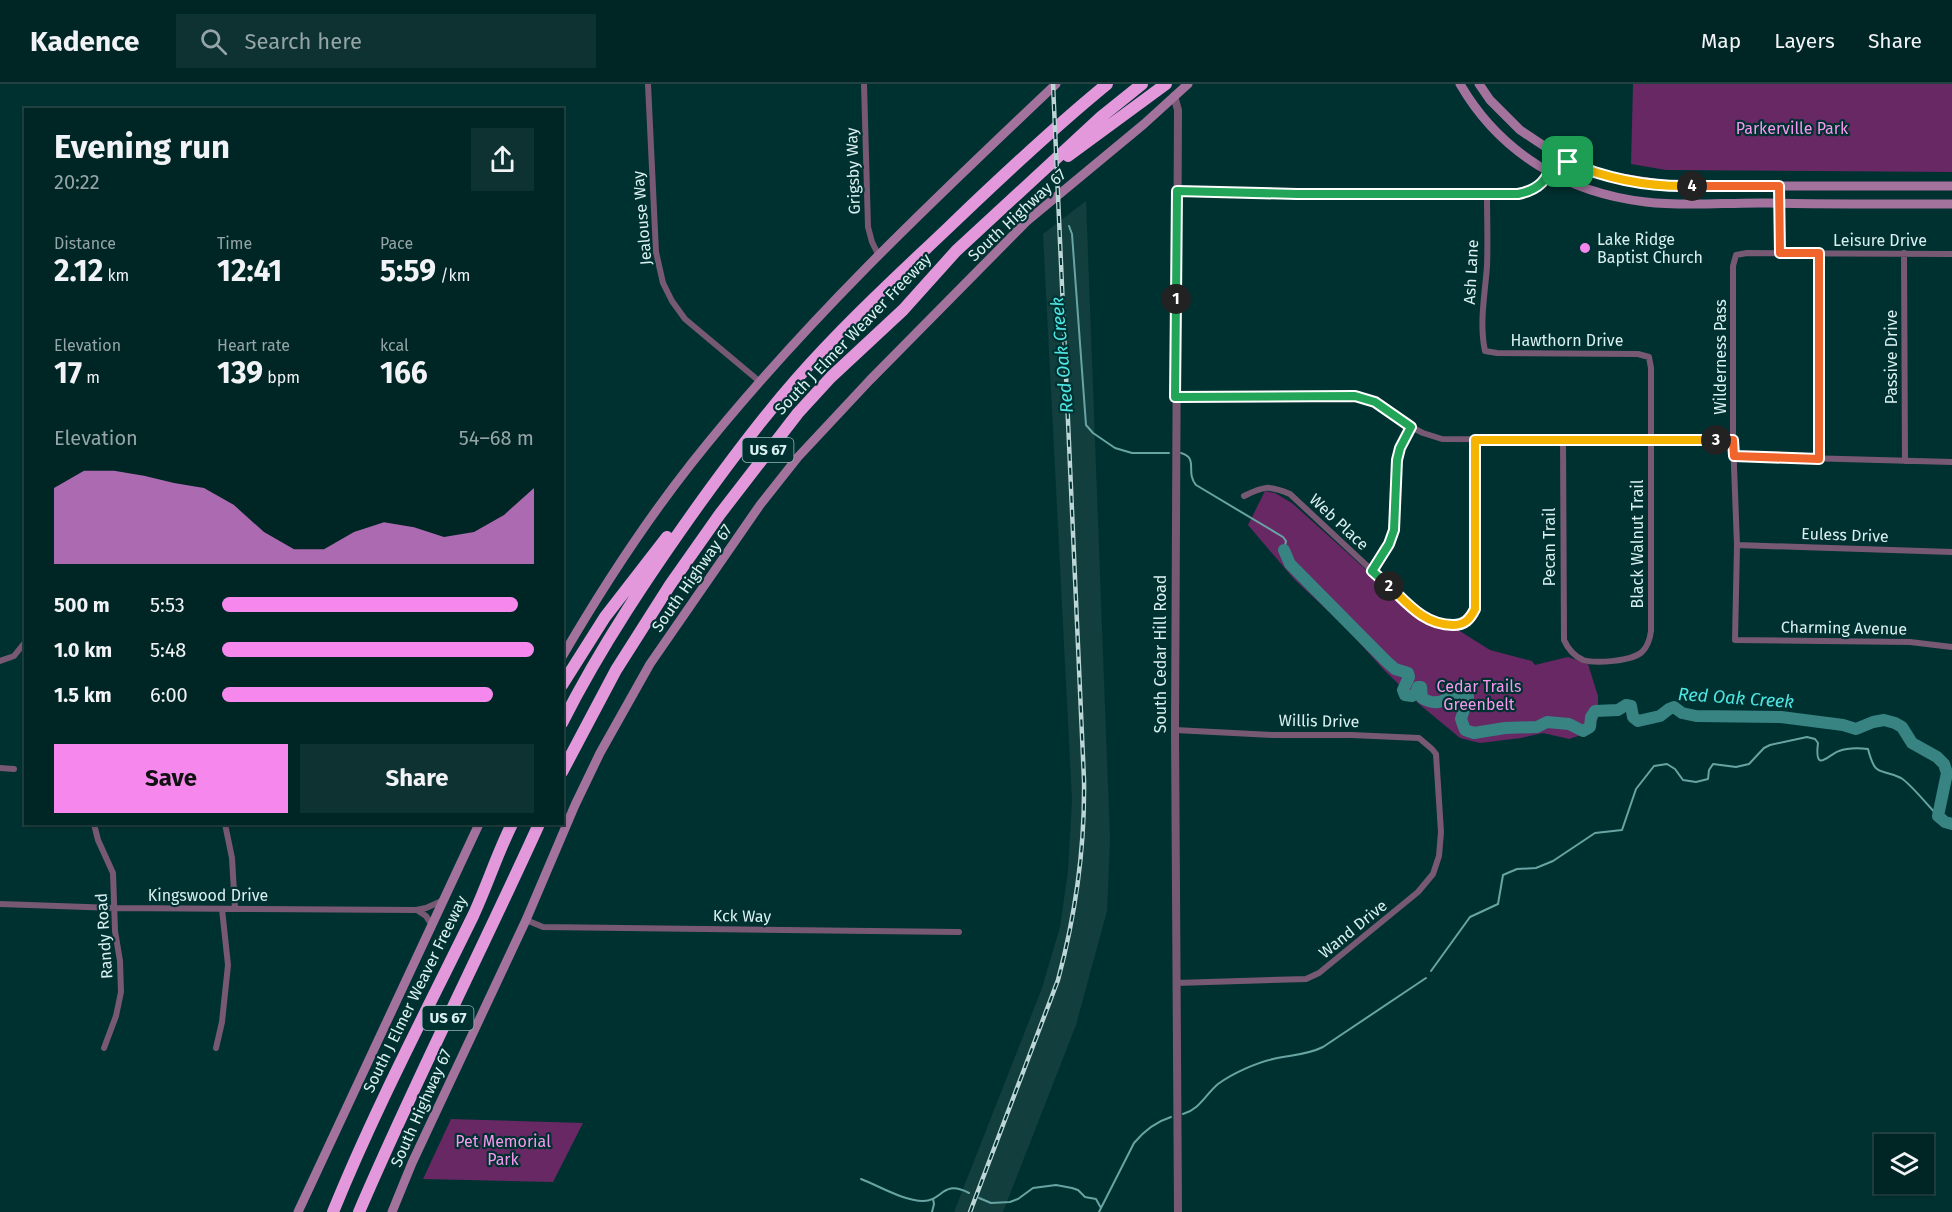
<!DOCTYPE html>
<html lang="en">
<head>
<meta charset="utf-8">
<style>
  :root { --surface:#002525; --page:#0e3132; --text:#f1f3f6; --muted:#95a5a7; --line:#224242; --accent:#f688ed }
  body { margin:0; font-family:"Fira Sans",sans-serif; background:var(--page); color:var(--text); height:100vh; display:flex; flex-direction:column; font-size:22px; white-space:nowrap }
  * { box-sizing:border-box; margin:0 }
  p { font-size:20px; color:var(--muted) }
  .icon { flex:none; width:33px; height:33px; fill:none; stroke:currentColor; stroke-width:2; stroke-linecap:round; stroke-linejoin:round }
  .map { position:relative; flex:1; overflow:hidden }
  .panel { position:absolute; left:24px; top:24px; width:540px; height:717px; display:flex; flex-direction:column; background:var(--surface); border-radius:0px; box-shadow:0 2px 4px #0004,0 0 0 2px var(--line) }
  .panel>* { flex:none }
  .tools { position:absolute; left:1874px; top:1050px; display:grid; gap:12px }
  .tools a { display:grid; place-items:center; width:60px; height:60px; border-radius:0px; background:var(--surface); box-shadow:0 2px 4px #0004,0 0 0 2px var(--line); font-size:30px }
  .pin { position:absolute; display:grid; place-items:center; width:51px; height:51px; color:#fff; margin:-26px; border-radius:12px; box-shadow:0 3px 9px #0006 }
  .km { position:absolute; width:30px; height:30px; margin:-15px; border-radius:50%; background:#222; color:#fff; font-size:16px; line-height:30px; text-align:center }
  .round { display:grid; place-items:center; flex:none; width:63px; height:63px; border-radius:0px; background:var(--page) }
  .overview { display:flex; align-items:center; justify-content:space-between; height:102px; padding:0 30px }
  h1 { font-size:33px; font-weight:700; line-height:45px }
  .figures { display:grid; grid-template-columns:repeat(3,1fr); gap:9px; height:102px; padding:6px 30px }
  .figures div { display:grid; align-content:center }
  .figures b { font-size:30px; font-weight:700 }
  .figures small { font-size:16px; font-weight:400 }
  .figures p { font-size:16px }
  .chart { height:168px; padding:12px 30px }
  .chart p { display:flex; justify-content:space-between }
  .chart svg { width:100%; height:108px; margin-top:6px; fill:var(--accent); opacity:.7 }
  .primary-button { display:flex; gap:12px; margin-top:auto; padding:12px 30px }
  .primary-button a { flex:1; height:69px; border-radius:0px; background:var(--accent); color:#111; font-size:24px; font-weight:700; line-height:69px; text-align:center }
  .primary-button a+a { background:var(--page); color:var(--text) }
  ul { padding:0 30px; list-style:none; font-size:20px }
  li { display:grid; grid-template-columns:96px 72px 1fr; align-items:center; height:45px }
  li i { height:15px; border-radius:8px; background:var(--accent) }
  header { display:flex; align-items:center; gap:36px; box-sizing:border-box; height:84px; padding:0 30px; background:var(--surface); border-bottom:2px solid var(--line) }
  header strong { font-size:28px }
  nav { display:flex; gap:33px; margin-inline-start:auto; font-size:21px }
  .search { width:420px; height:54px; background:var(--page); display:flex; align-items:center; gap:15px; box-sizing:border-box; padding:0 21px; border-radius:0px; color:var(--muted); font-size:22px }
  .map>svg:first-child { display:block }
  .built { fill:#123e3d }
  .green { fill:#672863 }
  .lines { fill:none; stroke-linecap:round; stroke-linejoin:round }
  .stream { stroke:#68a4a4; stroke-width:2 }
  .river { stroke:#378483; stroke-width:12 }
  .minor { stroke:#775974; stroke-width:6 }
  .tertiary { stroke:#775974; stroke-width:8 }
  .secondary { stroke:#a3739e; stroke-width:9 }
  .motorway { stroke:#e398dc; stroke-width:12 }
  .rail-casing { stroke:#bcd6d6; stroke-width:4.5 }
  .rail { stroke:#003131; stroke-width:2; stroke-dasharray:7; stroke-linecap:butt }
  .split-1-casing { stroke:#fff; stroke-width:12 }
  .split-2-casing { stroke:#fff; stroke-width:12 }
  .split-3-casing { stroke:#fff; stroke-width:12 }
  .split-4-casing { stroke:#fff; stroke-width:12 }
  .split-5-casing { stroke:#fff; stroke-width:12 }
  .split-1 { stroke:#22a559; stroke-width:8 }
  .split-2 { stroke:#22a559; stroke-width:8 }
  .split-3 { stroke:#f5b400; stroke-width:8 }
  .split-4 { stroke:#f0652b; stroke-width:8 }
  .split-5 { stroke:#f5b400; stroke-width:8 }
  .poi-dot { fill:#f688ed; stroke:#003131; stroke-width:2 }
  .labels { text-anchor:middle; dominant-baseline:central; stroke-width:4.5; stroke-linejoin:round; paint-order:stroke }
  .shield { fill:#003131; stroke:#99b7b7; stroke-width:1.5 }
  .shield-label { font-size:15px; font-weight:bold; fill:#daf0f0 }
  .park-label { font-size:16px; fill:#f698ee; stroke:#003131 }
  .street-label { font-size:16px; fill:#daf0f0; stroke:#003131 }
  .poi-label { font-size:16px; fill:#daf0f0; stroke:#003131; text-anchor:start }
  .water-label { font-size:18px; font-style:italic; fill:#4fe5e3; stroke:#003131 }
</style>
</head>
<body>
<header>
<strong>Kadence</strong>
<div class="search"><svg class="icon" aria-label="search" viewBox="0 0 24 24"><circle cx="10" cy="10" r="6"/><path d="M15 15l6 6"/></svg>Search here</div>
<nav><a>Map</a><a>Layers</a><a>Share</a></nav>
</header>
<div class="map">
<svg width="1952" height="1128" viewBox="0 0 1952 1128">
  <rect width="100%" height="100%" fill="#003131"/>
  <path class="built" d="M1086,117L1110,756L1107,827L1076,941L1003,1128H954L1042,904L1060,843L1068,787L1072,716L1043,150Z"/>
  <path class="green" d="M1633,0H1952V88L1666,86L1631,80Z
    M1265,407L1275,409L1292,419L1423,537L1436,543L1455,544L1490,566L1532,577L1535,581L1568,573L1588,580L1598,612V635L1590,648L1569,655L1543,649L1521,654L1480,659L1460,654L1419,620L1384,586L1346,544L1294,495L1248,441Z
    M451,1035L583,1039L553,1098L423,1095Z"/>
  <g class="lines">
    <path class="stream" d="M1069,142L1072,150L1086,341L1093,349L1115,364L1132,369H1169
      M1181,369C1199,374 1185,388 1196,401L1283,453L1286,457L1284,466
      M1431,887L1470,833L1498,820L1503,791L1517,785L1536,784L1553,777L1595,749L1622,746L1636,705L1654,682L1667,680L1675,685L1683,696L1696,698L1708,695L1709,686L1713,680L1736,683L1749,680L1764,664L1770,661L1807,653L1815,655L1818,659C1814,691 1829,670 1839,667C1847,664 1860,664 1868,665C1876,695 1879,683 1901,694C1911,700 1929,723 1938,732
      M1183,1030C1200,1025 1205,1011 1218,1000C1233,989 1256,979 1273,975C1291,971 1307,971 1323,963L1426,894
      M861,1095C879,1102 904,1117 923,1117C943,1117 942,1095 969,1109
      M979,1114L991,1119L1010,1118L1018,1115L1033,1104L1056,1101L1072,1104L1078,1106L1085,1113L1096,1115L1101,1124
      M932,1128L934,1120L933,1115
      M1099,1128L1134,1059C1144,1047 1155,1038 1171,1033"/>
    <path class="river" d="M1284,466L1290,480L1386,577L1395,585L1408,589L1409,593L1403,606L1405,611L1412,612L1416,609L1418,603H1421L1422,614C1443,627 1451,606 1466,608L1468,613L1461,635L1465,646L1474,649L1505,644L1537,643L1547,638L1569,640L1583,647L1590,643L1591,633L1595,627L1618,626L1626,621L1631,622L1633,633L1638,637L1660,632L1669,625L1674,623L1682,629L1696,632L1781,633L1843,641L1856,645L1873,638L1884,636L1895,639L1902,643L1912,659L1937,673L1944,680L1947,689L1938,732L1945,738L1952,740"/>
    <path class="minor" d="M648,0L656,168L663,199L672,217L685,235L759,297
      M864,0L868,143L872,158L878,170
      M1779,102L1780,169
      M1177,107L1297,110H1518C1543,104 1547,93 1558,72
      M1487,111C1487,134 1488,158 1487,182C1485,210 1479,239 1485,267L1497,269L1638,270L1649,273L1651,284V547C1650,555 1648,562 1642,568C1632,577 1596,580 1583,576C1574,572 1568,565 1564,556L1563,355
      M1819,169V375
      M1904,169L1905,377
      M1952,170L1747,169L1736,171L1733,182V356L1737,461L1735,556L1910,558L1952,563
      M1175,313L1355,312L1375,318L1411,343L1423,349L1442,355L1733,356
      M1734,372L1952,378
      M1244,412C1264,402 1269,401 1290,410L1423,534C1436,540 1460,547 1470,534C1472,532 1473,528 1475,525V355
      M1737,461L1952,468
      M1372,487L1389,460L1394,446L1397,376L1400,364L1411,343
      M0,577L14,572L26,557
      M1175,646L1274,651H1351L1419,654L1432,665L1436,670L1441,748L1439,772L1433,790L1418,808L1319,889L1306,895L1176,899
      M0,684L14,685
      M94,740L98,756L113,789L115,847L120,877L121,908L116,932L104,964
      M225,740L232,774L235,825
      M0,820L115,824L416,826L426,824L444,816
      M417,826L426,832L432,841
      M526,836L543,843L959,848
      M216,964L222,938L228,881L222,825"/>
    <path class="tertiary" d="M1174,12L1178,26L1175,646L1178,1128"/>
    <path class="secondary" d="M1460,0C1500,69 1567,109 1646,118C1687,123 1728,118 1769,119C1830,120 1891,120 1952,120
      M1479,0L1490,16L1520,46L1568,78L1602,91L1672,102H1952
      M562,573C601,506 643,441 691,380C800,242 928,121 1056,0
      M298,1128L479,740
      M392,1128L412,1079L526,836L575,721L600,669L650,580L760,421L798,373L870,296L1027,137L1144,40L1188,0"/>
    <path class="motorway" d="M1068,72L1166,0
      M562,601L605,533L667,453
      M562,639C601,562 650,489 700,419C739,365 779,312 825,264C864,222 907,183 949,143C1000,94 1052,45 1107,0
      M562,688L616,586L670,501L720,430L798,329L831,293L903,226L956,167L1101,33L1142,0
      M333,1128C374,1027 425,930 473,832C487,802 497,770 512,740
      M359,1128C415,997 480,870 539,740"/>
    <g class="rail-casing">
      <path id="rail" d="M970,1128L1058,896C1076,829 1085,764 1084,696L1053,0"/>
    </g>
    <use href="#rail" class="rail"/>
  </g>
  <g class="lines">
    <g class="split-1-casing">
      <path id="split-1" d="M1176,215L1177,107L1297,110H1518C1543,105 1547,93 1558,72L1568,78"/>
    </g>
    <g class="split-2-casing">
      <path id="split-2" d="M1176,215L1175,313L1355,312L1375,318L1411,343L1400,364L1397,376L1394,446L1389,460L1372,487L1389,502"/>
    </g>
    <g class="split-3-casing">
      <path id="split-3" d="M1389,502C1409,521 1425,541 1453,541C1465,541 1470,535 1475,525V356H1716"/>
    </g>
    <g class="split-4-casing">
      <path id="split-4" d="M1692,102H1779L1780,169H1819V375L1734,372L1733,356H1716"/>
    </g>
    <g class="split-5-casing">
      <path id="split-5" d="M1568,78C1607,95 1649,103 1692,102"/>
    </g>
    <use href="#split-1" class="split-1"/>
    <use href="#split-2" class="split-2"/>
    <use href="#split-3" class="split-3"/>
    <use href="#split-4" class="split-4"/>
    <use href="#split-5" class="split-5"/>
  </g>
  <circle class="poi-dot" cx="1585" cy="164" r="6"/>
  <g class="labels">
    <g class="shield">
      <rect x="742.5" y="354" width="51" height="24" rx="4.5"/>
      <rect x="422.5" y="922" width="51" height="24" rx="4.5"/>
    </g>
    <g class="shield-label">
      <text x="768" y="366">US 67</text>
      <text x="448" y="934">US 67</text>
    </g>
    <g class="park-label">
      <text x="1792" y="44">Parkerville Park</text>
      <text x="1479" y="602">Cedar Trails<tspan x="1479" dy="18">Greenbelt</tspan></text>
      <text x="503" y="1057">Pet Memorial<tspan x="503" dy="18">Park</tspan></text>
    </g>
    <g class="street-label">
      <text transform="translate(853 87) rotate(-92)">Grigsby Way</text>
      <text transform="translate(1017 131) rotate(-43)">South Highway 67</text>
      <text transform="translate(642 134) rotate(-95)">Jealouse Way</text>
      <text x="1880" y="156">Leisure Drive</text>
      <text transform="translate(1471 188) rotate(-87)">Ash Lane</text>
      <text transform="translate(853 250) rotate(-46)">South J Elmer Weaver Freeway</text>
      <text x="1567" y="256">Hawthorn Drive</text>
      <text transform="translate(1720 273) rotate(-90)">Wilderness Pass</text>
      <text transform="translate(1891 273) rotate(-90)">Passive Drive</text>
      <text transform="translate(1339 438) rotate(43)">Web Place</text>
      <text transform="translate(1845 451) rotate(2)">Euless Drive</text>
      <text transform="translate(1637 460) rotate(-90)">Black Walnut Trail</text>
      <text transform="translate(1549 463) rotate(-90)">Pecan Trail</text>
      <text transform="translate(692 494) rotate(-55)">South Highway 67</text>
      <text transform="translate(1844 544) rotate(1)">Charming Avenue</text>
      <text transform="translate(1160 570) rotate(-90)">South Cedar Hill Road</text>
      <text transform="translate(1319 637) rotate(1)">Willis Drive</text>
      <text x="208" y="811">Kingswood Drive</text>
      <text transform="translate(742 832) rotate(1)">Kck Way</text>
      <text transform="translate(1353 845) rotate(-39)">Wand Drive</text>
      <text transform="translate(104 852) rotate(-94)">Randy Road</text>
      <text transform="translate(415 910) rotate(-64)">South J Elmer Weaver Freeway</text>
      <text transform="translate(421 1024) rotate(-66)">South Highway 67</text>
    </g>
    <g class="poi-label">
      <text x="1597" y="155">Lake Ridge<tspan x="1597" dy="18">Baptist Church</tspan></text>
    </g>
    <g class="water-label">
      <text transform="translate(1062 271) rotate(-95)">Red Oak Creek</text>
      <text transform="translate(1736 614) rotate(4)">Red Oak Creek</text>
    </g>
  </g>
</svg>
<div class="tools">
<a><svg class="icon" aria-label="layers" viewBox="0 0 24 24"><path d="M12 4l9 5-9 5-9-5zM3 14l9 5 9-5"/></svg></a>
</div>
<div class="pin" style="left:1568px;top:78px;background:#1e9e55"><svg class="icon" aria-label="arrive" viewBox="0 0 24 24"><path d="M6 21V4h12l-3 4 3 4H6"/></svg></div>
<b class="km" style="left:1176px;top:215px">1</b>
<b class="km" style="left:1389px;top:502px">2</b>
<b class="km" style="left:1716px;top:356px">3</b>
<b class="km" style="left:1692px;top:102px">4</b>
<section class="panel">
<div class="overview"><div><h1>Evening run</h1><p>20:22</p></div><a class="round"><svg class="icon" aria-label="share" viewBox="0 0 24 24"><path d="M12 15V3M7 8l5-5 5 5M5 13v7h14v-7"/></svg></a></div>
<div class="figures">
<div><p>Distance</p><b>2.12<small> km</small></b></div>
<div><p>Time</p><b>12:41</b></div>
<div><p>Pace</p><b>5:59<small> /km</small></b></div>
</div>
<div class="figures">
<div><p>Elevation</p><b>17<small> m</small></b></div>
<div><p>Heart rate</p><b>139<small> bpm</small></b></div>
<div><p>kcal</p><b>166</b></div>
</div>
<div class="chart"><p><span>Elevation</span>54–68 m</p>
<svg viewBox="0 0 160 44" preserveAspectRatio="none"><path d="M0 44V13L10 6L20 6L30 8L40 11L50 13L60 20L70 31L80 38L90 38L100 31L110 27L120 29L130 33L140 31L150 24L160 13V44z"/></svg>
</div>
<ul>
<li><b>500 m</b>5:53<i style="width:95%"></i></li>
<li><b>1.0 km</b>5:48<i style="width:100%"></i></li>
<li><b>1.5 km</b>6:00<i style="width:87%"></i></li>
</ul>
<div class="primary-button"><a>Save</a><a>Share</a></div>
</section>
</div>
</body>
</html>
